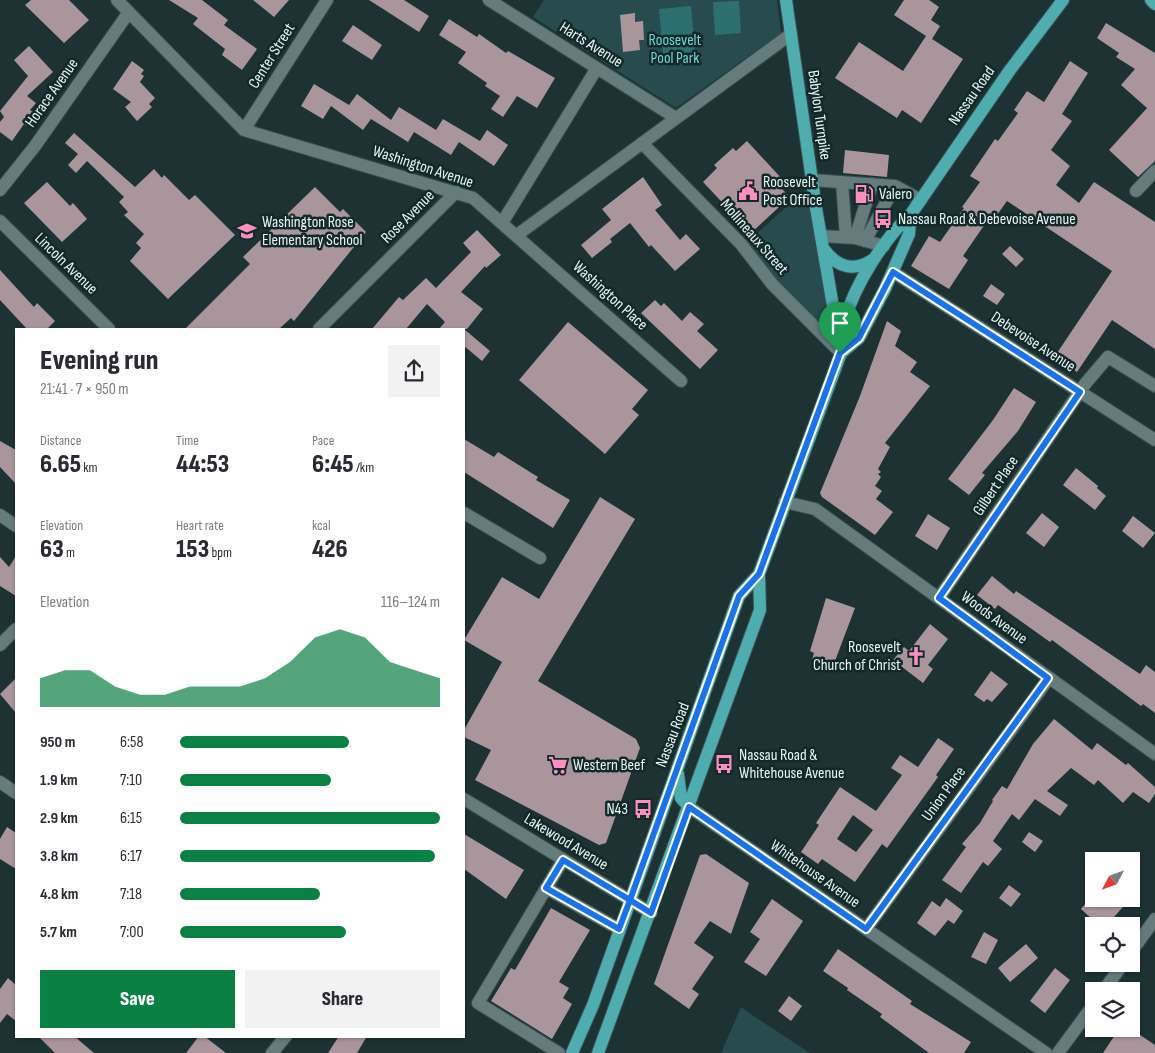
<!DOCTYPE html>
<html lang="en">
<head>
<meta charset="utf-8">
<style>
  :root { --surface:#fff; --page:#f2f2f3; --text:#2b2b33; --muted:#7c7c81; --accent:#0b8043 }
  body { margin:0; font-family:"Sofia Sans Condensed",sans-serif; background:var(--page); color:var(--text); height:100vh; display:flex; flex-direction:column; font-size:19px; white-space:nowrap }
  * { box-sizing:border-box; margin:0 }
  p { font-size:16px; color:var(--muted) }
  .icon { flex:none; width:28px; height:28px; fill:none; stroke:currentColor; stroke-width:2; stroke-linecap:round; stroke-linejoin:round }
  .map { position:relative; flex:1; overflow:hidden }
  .details { position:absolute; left:15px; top:328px; width:450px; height:710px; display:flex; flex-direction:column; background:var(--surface); border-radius:0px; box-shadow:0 1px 4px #0004 }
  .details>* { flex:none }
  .needle { width:32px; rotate:229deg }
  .fabs { position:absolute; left:1085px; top:852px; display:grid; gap:10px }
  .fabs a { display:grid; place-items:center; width:55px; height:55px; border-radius:0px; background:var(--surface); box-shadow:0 1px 4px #0004; font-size:25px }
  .pin { position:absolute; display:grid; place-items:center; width:42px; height:42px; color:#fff; margin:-51px -21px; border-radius:50% 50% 50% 0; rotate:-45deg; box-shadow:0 0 5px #0007 }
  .pin .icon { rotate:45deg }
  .round { display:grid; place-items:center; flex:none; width:52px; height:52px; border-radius:0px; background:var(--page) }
  .head { display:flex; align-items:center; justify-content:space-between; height:85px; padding:0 25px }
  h1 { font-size:28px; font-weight:800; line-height:38px }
  .figures { display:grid; grid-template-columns:repeat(3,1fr); gap:8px; height:85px; padding:5px 25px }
  .figures div { display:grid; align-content:center }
  .figures b { font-size:25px; font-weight:800 }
  .figures small { font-size:14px; font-weight:400 }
  .figures p { font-size:14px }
  .chart { height:140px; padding:10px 25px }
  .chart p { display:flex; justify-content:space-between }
  .chart svg { width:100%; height:90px; margin-top:5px; fill:var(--accent); opacity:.7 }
  .action { display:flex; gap:10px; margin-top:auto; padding:10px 25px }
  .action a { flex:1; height:58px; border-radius:0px; background:var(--accent); color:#fff; font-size:20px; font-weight:800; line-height:58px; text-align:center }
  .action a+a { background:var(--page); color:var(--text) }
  ul { padding:0 25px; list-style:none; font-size:16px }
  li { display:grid; grid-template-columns:80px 60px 1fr; align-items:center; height:38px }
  li i { height:12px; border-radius:6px; background:var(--accent) }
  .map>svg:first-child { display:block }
  .green { fill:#284c4d }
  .water { fill:#2c6f71 }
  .building { fill:#aa959d; fill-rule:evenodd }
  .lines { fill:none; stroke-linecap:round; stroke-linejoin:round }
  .minor-casing { stroke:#3b4f4f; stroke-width:14 }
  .major-casing { stroke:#3b4f4f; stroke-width:14 }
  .minor { stroke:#647c7c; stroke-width:12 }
  .major { stroke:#4eadaf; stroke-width:12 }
  .route-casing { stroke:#fff; stroke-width:10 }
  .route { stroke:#1a73e8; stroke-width:6 }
  .labels { text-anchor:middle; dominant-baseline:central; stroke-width:5; stroke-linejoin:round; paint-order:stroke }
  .park-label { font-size:16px; fill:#6fd7da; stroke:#122829 }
  .street-label { font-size:16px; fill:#e7f5f5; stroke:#122829 }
  .poi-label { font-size:16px; fill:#e7f5f5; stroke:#122829; text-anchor:start }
</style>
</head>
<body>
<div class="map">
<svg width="1155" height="1053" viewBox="0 0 1155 1053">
  <rect width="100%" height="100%" fill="#1c3233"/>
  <path class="green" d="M544,0H777L781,33L676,108L533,17Z
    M806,189L829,317L817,322L743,246Z
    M741,1007L749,1013L810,1053H721Z"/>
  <path class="water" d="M739,1L741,33L715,35L713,2Z
    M691,6L696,60L664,63L659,9Z"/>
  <path class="building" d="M31,0H69L89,20L64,43L25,5Z
    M169,0H202L228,20L224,25L257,49L242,70L222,55L225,49L193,24L198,18Z
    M253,0H289L274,17Z
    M369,0H404L429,16L419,32Z
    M904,0H929L939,7L931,20L940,26L932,39L963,59L921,123L902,110L897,118L835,78L859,42L903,71L926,36L894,15Z
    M635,13V22L643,21L644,40H639L640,50L623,52L620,15Z
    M449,19L477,37L479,34L506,53L508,51L555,78L537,108L517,96L503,117L491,109L500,96L485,86L487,83L458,63L466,52L439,35Z
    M1106,23L1155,53V161L1138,177L1109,150L1147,108L1121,85L1135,69L1116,57L1119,53L1097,38Z
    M353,25L382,45L372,60L342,41Z
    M29,46L53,72L27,96L36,103L30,110L37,115L27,126L24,124L12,141L0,132V122L4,117L0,111L28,76L14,60Z
    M132,61L144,70L141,74L144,76L140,82L155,98L149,104L152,107L137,121L125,107L131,102L113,89Z
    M1070,61L1088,73L1062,114L1072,121L1051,150L1070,166L1056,185L1079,203L1094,182L1155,222V349L1112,320L1077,372L1055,356L1112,271L1007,201L989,226L985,224L963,256L968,260L949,289L911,266L929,236L940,242L964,208L962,207L980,182L970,176L995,139L998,141L1018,113L1014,110L1027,91L1044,102Z
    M314,84L349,105L357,94L391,120L399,107L436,130L443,119L480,141L487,130L508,145L494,166L459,142L451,155L414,132L408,142L371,119L363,130L331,106L323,119L301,106Z
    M74,133L135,187L154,169L162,178L164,175L189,200L195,195L235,235L168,299L130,261L141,248L136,243L144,234L124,215L128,212L119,202L124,197L87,161L76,173L68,165L78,154L65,143Z
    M747,141L783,180L778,185L790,197L751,233L703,182L717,168L714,165L733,148L736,151Z
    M845,150L889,155L887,177L843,173Z
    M643,177L662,205L655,210L680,240L686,234L700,249L675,271L651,245L649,247L630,223L610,239L612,242L592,258L581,245L611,220L602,209Z
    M47,182L70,206L73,203L87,219L62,242L24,203Z
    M315,187L340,212L343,209L366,232L294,321L291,318L279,329H185L250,264L243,257Z
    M477,230L501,255L486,268L485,266L461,292L483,309L467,329H439L445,322L427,304L406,329H372L399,297L403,300L426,278L436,288L471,252L463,243Z
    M1010,246L1024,259L1016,267L1002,254Z
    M0,270L34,307L37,303L55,321L47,329H27L0,300Z
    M991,284L1005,294L997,305L983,296Z
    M655,300L661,306L664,303L682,321L690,312L704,324L697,331L718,350L700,369L641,313Z
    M887,321L901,331L895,346L917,362L910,372L930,386L885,443L890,447L878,469L881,472L878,474L881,477L875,486L882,491L876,499L893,512L875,535L822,497L820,493L860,396Z
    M568,322L648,390L632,409L639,415L605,454L519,380Z
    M464,329L490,351L482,361L464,346Z
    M1014,388L1036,402L1018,431L982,473L985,475L969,495L948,479L993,420Z
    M464,439L494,457L498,452L538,477L536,480L570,500L553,528L464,472Z
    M0,441L16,450V484L0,467Z
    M1076,468L1098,486L1097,488L1106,496L1095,510L1063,485Z
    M600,497L635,519L538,681L636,739L640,748L606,843L599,845L475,780L491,750L464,737V730L502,662L464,640L502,577L539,599Z
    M1042,513L1059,527L1044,547L1026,533Z
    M928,514L950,528L937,550L915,536Z
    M1133,516L1155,533L1143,548L1122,531Z
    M16,556V596L0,586V557L9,567Z
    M992,576L1014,594L1016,591L1140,674L1146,665L1155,672V713L1143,704L1141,706L1052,640L1050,642L998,605L995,609L977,595Z
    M826,598L855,608L835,661L826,665L812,660L814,653L810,651Z
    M930,624L948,639L928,665L933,669L923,683L893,660L904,647L909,651Z
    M991,671L1008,684L992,702L987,699L984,702L974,695Z
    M16,678V713L0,694Z
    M1054,719L1092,750L1097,743L1126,765L1128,763L1155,787V794L1149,803L1133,792L1123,803L1098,780L1094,785L1071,768L1047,791L1068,805L1060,816L1035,799L1019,820L1012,814L993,841L1002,849L988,866L983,862L961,893L942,880L966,847L962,844L980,823L993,801L992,800L1002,786L1007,789L1033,744Z
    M938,738L954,749L936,775L938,777L887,848L882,844L855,882L822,859L818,864L801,852L819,825L816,823L840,787L876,811L902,775L891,768L900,755L918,767ZM853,815L873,830L856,852L837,839Z
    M7,827L16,833V869L0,859V839Z
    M1029,832L1043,841L1035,852L1022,842Z
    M464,834L524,870L506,899L464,869Z
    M706,854L749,883L731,934L710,921L694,943L714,957L692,989L699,994L689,1009L654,984L700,855Z
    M1009,885L1021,894L1011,907L999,898Z
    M946,898L963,911L954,924L948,920L935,936L917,923L932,901L940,907Z
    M772,899L803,921L766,976L744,962L760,939L750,932Z
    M1089,899H1130L1106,926H1086L1092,919L1081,909Z
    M551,908L590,930L559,982L569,988L563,998L572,1004L552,1039L491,1001L511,968L515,970Z
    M984,932L998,940L986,964L971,957Z
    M1026,944L1038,958L1010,982L998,968Z
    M838,949L912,1001L910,1004L971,1042L964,1053H929L880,1017L882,1014L847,990L848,988L823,971Z
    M1055,968L1070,980L1045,1013L1030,1001Z
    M8,978L16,985V1021L7,1014L0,1023V989Z
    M789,996L802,1006L791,1021L778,1011Z
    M1119,1029H1131L1155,1045V1053H1103Z
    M38,1036H74L94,1053H55Z
    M199,1036H204L226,1053H186Z
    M339,1036H367L357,1053H328Z"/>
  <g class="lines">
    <g class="minor-casing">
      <path id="minor" d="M117,0L244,130L473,198L681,381
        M489,0L676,118
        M244,130L327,0
        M642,143L741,244L772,284L841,353
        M812,180L895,186
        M842,182L846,237
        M0,190L35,146L129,12
        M1136,191L1155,171
        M0,221L109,329
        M502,223L597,68
        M517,235L791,34
        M821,236L855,238L884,246
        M855,238L872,184
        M865,241L895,186L921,200
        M893,272L1155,440
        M319,329L456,192
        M785,502L815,509L1155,754
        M464,513L540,558
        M0,515L16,526
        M939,598L1085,384L1108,357L1155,386
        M0,645L16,629
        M0,782L16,793
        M464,799L651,913
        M689,807L1046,1053
        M546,888L619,929
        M866,929L1049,678
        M1131,952L1155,919
        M1103,991L1123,964
        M272,1053L286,1036
        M559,1053L478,1003L563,860
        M1058,1053L1094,1004"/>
    </g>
    <g class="major-casing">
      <path id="major" d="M786,0L816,208L838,335
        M1151,0L1155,4
        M823,248C837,268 855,273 875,258
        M841,353L859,338L885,289L909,234L911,214
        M678,774L681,798L689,807
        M572,1053L593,1005L739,596L759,574L841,353C841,343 841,331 844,322C855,284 883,240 911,214L1010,70L1063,0
        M598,1053L760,610L759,574"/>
    </g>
    <use href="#minor" class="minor"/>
    <use href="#major" class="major"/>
  </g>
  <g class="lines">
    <g class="route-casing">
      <path id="route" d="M840,353L759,574L739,596L630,900L563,860L546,888L619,929L630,900L651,913L689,807L866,929L1048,678L939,598L1080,392L893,272L859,338L840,353"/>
    </g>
    <use href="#route" class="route"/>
  </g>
  <defs>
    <g id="civic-bare" transform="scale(1.5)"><path d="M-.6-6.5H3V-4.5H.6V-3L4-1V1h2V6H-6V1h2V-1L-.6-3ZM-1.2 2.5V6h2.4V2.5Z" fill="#fd8ec0" stroke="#122829" stroke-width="2.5" paint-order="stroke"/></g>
    <g id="fuel-bare" transform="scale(1.5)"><path d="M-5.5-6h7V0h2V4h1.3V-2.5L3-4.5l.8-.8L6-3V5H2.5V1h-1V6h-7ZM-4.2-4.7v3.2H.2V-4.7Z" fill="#fd8ec0" stroke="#122829" stroke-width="2.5" paint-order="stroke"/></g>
    <g id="bus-bare" transform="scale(1.5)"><path d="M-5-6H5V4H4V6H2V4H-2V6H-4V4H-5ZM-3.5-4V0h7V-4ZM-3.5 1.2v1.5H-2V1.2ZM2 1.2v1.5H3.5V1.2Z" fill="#fd8ec0" stroke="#122829" stroke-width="2.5" paint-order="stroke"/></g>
    <g id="school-bare" transform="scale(1.5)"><path d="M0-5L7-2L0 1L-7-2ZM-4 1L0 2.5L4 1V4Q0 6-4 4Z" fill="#fd8ec0" stroke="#122829" stroke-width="2.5" paint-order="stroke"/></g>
    <g id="church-bare" transform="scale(1.5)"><path d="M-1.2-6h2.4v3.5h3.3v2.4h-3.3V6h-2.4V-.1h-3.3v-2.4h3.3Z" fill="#fd8ec0" stroke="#122829" stroke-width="2.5" paint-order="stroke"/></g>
    <g id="supermarket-bare" transform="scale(1.5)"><path d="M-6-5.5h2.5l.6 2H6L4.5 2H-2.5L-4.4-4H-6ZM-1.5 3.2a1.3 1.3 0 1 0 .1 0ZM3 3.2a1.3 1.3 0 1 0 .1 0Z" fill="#fd8ec0" stroke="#122829" stroke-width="2.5" paint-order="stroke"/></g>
  </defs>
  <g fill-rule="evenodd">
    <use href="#civic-bare" x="748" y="191"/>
    <use href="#fuel-bare" x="864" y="194"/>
    <use href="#bus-bare" x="883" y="219"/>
    <use href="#school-bare" x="247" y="231"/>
    <use href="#church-bare" x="916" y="656"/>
    <use href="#bus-bare" x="724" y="764"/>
    <use href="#supermarket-bare" x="558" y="765"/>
    <use href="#bus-bare" x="643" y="809"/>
  </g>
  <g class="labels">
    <g class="park-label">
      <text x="675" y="40">Roosevelt<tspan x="675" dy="18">Pool Park</tspan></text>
    </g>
    <g class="street-label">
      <text transform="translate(591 45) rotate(32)">Harts Avenue</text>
      <text transform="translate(272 56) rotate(-58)">Center Street</text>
      <text transform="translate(52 93) rotate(-55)">Horace Avenue</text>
      <text transform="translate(972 96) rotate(-55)">Nassau Road</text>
      <text transform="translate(819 115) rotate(82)">Babylon Turnpike</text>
      <text transform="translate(423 167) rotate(18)">Washington Avenue</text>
      <text transform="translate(408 217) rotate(-45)">Rose Avenue</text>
      <text transform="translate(754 237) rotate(49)">Mollineaux Street</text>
      <text transform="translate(66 264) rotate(44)">Lincoln Avenue</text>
      <text transform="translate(610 296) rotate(42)">Washington Place</text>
      <text transform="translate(1033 342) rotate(33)">Debevoise Avenue</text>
      <text transform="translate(996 486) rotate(-56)">Gilbert Place</text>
      <text transform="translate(994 618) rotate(36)">Woods Avenue</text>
      <text transform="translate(673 735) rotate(-69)">Nassau Road</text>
      <text transform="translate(944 794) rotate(-54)">Union Place</text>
      <text transform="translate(566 842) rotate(31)">Lakewood Avenue</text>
      <text transform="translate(815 874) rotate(35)">Whitehouse Avenue</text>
    </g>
    <g class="poi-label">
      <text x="763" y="182">Roosevelt<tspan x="763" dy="18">Post Office</tspan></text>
      <text x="879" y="194">Valero</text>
      <text x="898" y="219">Nassau Road &amp; Debevoise Avenue</text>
      <text x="262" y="222">Washington Rose<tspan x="262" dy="18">Elementary School</tspan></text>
      <text x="901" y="647" text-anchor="end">Roosevelt<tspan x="901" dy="18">Church of Christ</tspan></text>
      <text x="739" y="755">Nassau Road &amp;<tspan x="739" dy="18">Whitehouse Avenue</tspan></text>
      <text x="573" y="765">Western Beef</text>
      <text x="628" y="809" text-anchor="end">N43</text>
    </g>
  </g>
</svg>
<div class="fabs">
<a><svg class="needle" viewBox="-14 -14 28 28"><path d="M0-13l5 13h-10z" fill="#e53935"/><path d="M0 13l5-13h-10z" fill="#7c7c81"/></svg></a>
<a><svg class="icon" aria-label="locate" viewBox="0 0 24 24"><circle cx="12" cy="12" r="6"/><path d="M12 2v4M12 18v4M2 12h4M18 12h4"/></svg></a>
<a><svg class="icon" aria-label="layers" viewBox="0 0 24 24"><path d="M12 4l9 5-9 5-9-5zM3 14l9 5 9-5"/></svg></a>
</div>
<div class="pin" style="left:840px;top:353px;background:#1e9e55"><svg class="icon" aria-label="arrive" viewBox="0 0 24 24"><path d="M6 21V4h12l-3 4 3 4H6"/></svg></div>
<section class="details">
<div class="head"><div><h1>Evening run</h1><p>21:41 · 7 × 950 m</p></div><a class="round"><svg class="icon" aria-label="share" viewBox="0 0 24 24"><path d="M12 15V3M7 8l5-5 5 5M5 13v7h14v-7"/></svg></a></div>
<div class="figures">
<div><p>Distance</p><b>6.65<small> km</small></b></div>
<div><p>Time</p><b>44:53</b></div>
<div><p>Pace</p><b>6:45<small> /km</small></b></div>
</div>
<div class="figures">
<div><p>Elevation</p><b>63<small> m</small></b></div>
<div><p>Heart rate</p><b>153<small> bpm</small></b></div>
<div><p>kcal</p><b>426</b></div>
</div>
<div class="chart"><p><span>Elevation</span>116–124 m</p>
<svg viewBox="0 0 160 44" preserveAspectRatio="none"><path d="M0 44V30L10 26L20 26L30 34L40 38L50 38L60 34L70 34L80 34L90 30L100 22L110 10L120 6L130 10L140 22L150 26L160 30V44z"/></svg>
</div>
<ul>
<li><b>950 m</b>6:58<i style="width:65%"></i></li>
<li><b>1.9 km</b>7:10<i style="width:58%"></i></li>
<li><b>2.9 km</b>6:15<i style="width:100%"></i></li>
<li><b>3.8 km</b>6:17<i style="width:98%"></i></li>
<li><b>4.8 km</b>7:18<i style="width:54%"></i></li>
<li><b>5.7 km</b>7:00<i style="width:64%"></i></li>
</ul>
<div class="action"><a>Save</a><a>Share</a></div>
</section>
</div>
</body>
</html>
